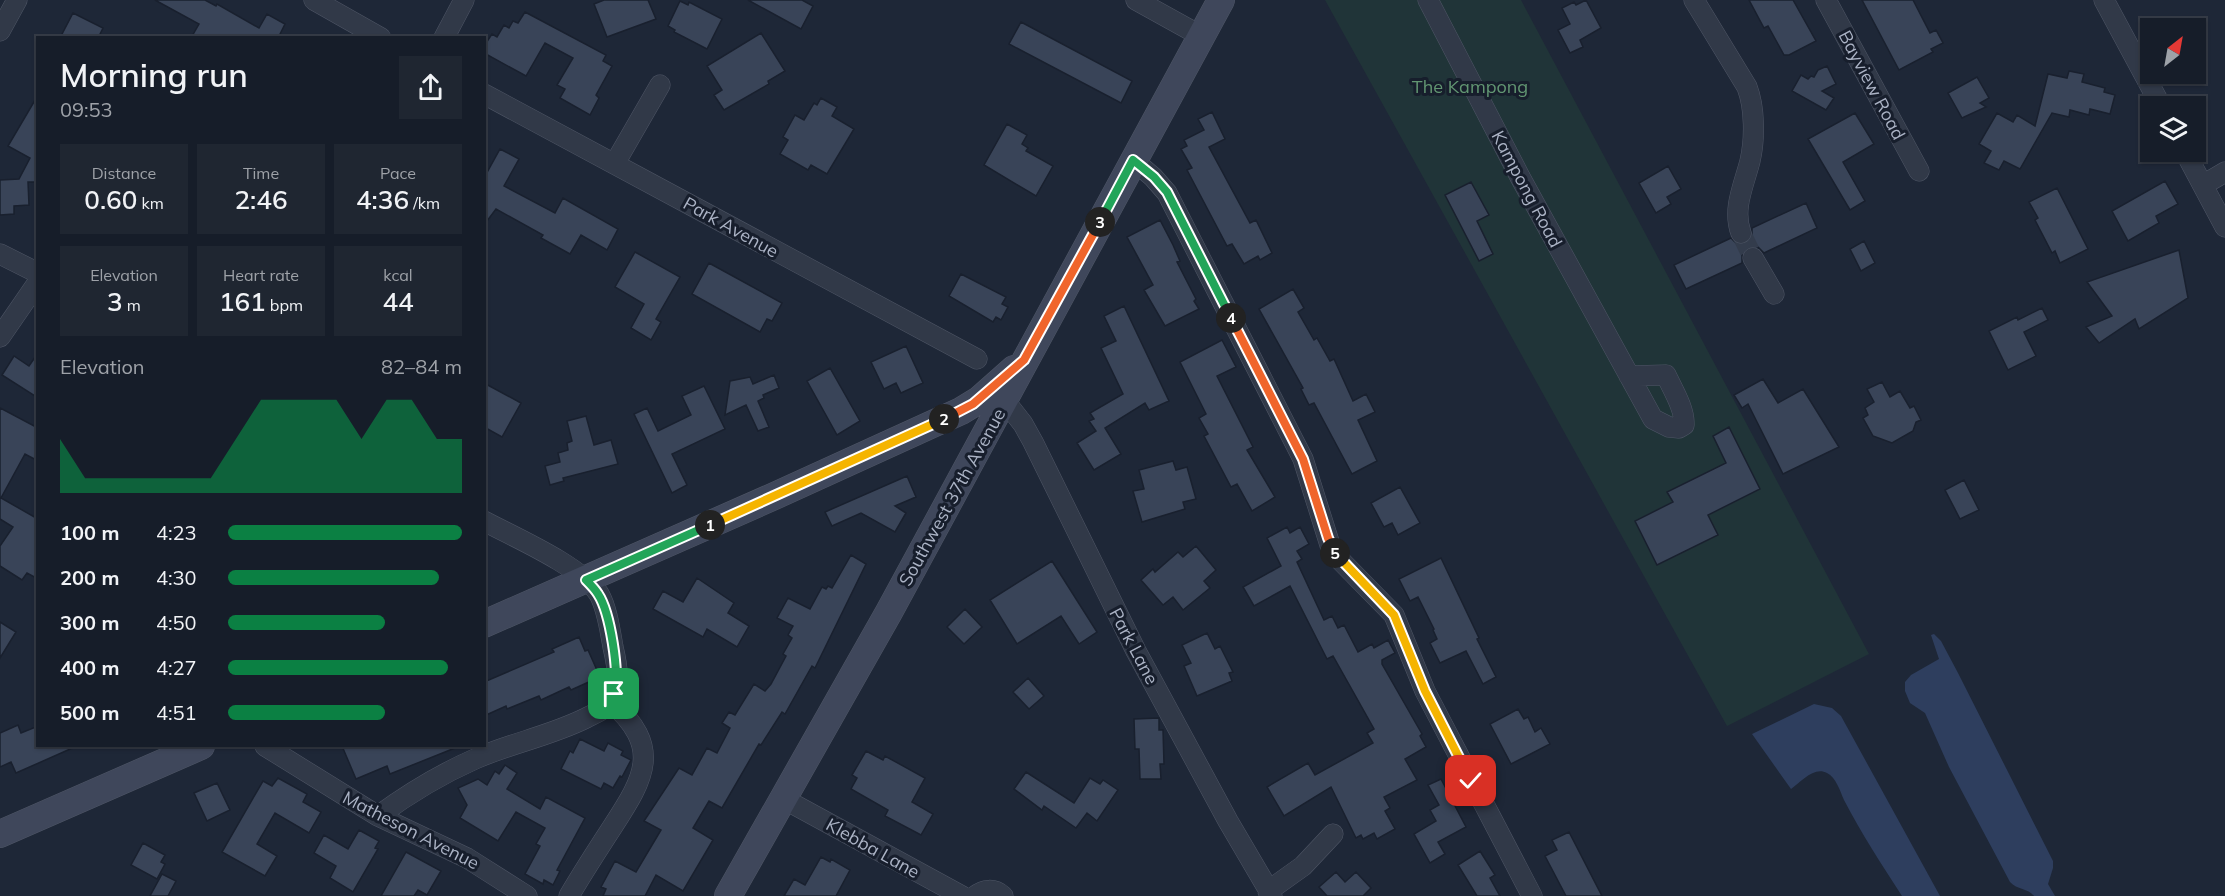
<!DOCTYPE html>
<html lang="en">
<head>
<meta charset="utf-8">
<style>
  :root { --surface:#161d29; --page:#1f2631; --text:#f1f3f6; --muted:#9ea2a8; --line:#353b46; --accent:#0b8043 }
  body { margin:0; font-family:Mulish,sans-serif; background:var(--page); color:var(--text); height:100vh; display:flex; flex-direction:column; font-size:22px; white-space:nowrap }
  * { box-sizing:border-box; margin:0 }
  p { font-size:20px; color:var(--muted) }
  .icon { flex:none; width:33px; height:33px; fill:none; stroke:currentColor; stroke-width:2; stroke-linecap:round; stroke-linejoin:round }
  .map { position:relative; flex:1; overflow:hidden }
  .sheet { position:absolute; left:36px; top:36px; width:450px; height:711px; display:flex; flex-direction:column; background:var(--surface); border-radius:0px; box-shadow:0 2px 4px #0004,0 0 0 2px var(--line) }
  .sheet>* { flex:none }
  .needle { width:39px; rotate:31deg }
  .tools { position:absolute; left:2140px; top:18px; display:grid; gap:12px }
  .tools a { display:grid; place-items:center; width:66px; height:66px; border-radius:0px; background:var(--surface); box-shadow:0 2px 4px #0004,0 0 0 2px var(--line); font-size:30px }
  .pin { position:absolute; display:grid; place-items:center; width:51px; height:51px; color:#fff; margin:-26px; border-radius:12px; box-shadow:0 3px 9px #0006 }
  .km { position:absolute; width:30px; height:30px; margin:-15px; border-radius:50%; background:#222; color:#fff; font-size:16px; line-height:30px; text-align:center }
  .round { display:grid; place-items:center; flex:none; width:63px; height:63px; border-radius:0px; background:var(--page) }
  .head { display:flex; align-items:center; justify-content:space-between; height:102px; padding:0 24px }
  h1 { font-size:33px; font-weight:600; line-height:45px }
  .metrics { display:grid; grid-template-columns:repeat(3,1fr); gap:9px; height:102px; padding:6px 24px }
  .metrics div { display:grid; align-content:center; border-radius:0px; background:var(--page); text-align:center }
  .metrics b { font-size:26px; font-weight:600 }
  .metrics small { font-size:16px; font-weight:400 }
  .metrics p { font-size:16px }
  .chart { height:168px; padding:12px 24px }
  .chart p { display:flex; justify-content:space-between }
  .chart svg { width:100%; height:108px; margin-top:6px; fill:var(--accent); opacity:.7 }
  ul { padding:0 24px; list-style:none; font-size:20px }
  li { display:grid; grid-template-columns:96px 72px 1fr; align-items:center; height:45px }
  li i { height:15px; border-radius:8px; background:var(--accent) }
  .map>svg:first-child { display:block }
  .green { fill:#203438 }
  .water { fill:#2e3e5e }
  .building { fill:#394458; stroke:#19202e; stroke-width:1.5 }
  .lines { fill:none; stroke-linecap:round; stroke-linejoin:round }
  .street-tunnel { stroke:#333c4c; stroke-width:20; stroke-dasharray:20 10; stroke-linecap:butt }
  .street-casing { stroke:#4f5666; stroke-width:21 }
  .secondary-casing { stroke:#4f5666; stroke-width:28 }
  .street { stroke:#313948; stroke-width:20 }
  .secondary { stroke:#3f475b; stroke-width:27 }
  .split-1-casing { stroke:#fff; stroke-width:12 }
  .split-2-casing { stroke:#fff; stroke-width:12 }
  .split-3-casing { stroke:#fff; stroke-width:12 }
  .split-4-casing { stroke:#fff; stroke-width:12 }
  .split-5-casing { stroke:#fff; stroke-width:12 }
  .split-6-casing { stroke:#fff; stroke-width:12 }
  .split-1 { stroke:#22a559; stroke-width:8 }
  .split-2 { stroke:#f5b400; stroke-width:8 }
  .split-3 { stroke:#f0652b; stroke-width:8 }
  .split-4 { stroke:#22a559; stroke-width:8 }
  .split-5 { stroke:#f0652b; stroke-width:8 }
  .split-6 { stroke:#f5b400; stroke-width:8 }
  .labels { text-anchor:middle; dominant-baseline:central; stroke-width:6; stroke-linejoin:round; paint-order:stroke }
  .street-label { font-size:18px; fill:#abb3c5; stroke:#171e2c }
  .park-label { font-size:18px; fill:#629672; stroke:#171e2c }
</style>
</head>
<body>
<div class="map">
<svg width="2225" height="896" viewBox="0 0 2225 896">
  <rect width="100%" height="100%" fill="#1e2737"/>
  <path class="green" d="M1325,0H1521L1869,654L1727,726Z"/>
  <path class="water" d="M1934,634L1941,641L1958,673L2053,861V868L2048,884L2055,896H2034C2028,888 2017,890 2010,882L1949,767L1925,713L1910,703L1905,691V682L1911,675L1939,659L1931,635Z
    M1814,704L1832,708L1841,716L1940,896H1902C1882,865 1861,833 1844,800C1840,791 1836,777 1827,773C1814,766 1801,782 1791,789L1752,734Z"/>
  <path class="building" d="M155,0H205L216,6L217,4L259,28L267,14L285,24L278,38H191L199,24Z
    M604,0H648L656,19L607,37L594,4Z
    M748,0H802L813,6L801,29Z
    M1586,0L1601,28L1580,40L1583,47L1570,53L1558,30L1570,24L1562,8L1574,2L1576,5Z
    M1749,0H1793L1816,41L1789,55H1784L1768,26L1764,28Z
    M1862,0H1913L1930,33L1936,30L1943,43L1931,49L1933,52L1899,70Z
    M680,1L688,5L689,2L722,19L707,49L674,32L675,30L668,26Z
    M525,12L606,55L603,61L612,66L596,95L599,98L590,115L560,98L565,89L557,85L573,58L545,43L526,76L484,53V46L492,34L497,37L504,25L509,28L513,21L518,23Z
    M73,13L103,28L98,38H60Z
    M1021,22L1132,81L1121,103L1009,44Z
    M761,33L785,71L768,81L769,84L724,110L714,95L722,90L707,66Z
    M1827,66L1836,84L1822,91L1834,98L1826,110L1792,91L1801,75L1808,79L1811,76L1814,77L1818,70Z
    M2069,71L2084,74L2082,82L2105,88L2104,92L2115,95L2110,114L2090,109L2089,115L2070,110L2069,117L2052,113L2020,169L2004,161L1999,170L1984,163L1991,151L1979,144L1997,113L2013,122L2017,115L2035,126L2048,74L2067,78Z
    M1977,77L1989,98L1980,103L1986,107L1962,118L1948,93Z
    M38,95V182H28L29,205L14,206V214L0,215V180L19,179L30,158L8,146Z
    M821,98L837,107L832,116L854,129L827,174L811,165L808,170L780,154L788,140L783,137L795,115L804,120L814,103L817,105Z
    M1212,112L1225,139L1209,147L1250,223L1256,220L1272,253L1260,260L1258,256L1244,264L1232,244L1227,246L1187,170L1192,168L1181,149L1187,146L1184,140L1204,130L1198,119Z
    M1855,113L1874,144L1843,162L1865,201L1850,210L1808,139Z
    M1007,124L1027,135L1022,144L1028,148L1026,151L1053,166L1036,196L984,165Z
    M500,149L519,159L504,186L555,213L563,198L618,229L607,250L581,235L570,254L541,238L543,235L496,209L484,225V178Z
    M1668,166L1681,189L1667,197L1671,204L1656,213L1639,183Z
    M2165,181L2178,204L2156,216L2159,223L2128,241L2112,211Z
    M1471,182L1489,215L1477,221L1493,254L1479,261L1445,195Z
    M2057,188L2088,249L2060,263L2055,251L2052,253L2035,220L2038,218L2029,202Z
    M1806,203L1817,228L1764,253L1758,247H1748L1742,253V263L1686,289L1674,265L1731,238L1737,244H1745L1752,237V228Z
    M1160,220L1173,245L1180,261L1177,262L1196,299L1194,301L1199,309L1165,326L1144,290L1153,285L1127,237Z
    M1864,241L1875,263L1861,271L1850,249Z
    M2179,250L2188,298L2139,329L2135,319L2099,343L2086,327L2112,316L2087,282Z
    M635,252L680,277L656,319L661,322L651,340L631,328L644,304L615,287Z
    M709,263L782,303L772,321L767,319L760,332L692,294Z
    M961,274L1006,297L1002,304L1008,307L1001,320L996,317L993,322L949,296Z
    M1293,289L1304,308L1298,312L1314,340L1317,338L1330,361L1334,359L1353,401L1366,394L1375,412L1358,420L1377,461L1352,474L1314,403L1309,405L1301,389L1303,388L1259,309Z
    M1124,306L1169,401L1149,410L1145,403L1105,428L1121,454L1094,470L1077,443L1096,431L1089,421L1094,419L1090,413L1123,394L1101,348L1116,341L1104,316Z
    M2042,308L2048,320L2024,332L2036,356L2008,370L1989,331L2017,317L2018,320Z
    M1222,340L1236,367L1217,376L1253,447L1247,450L1275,497L1252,511L1237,484L1231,487L1204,436L1208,434L1199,418L1206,414L1180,362Z
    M906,346L923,383L901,393L896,383L884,389L871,362Z
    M38,353V398L2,375L14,356L29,366Z
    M830,368L860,421L837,435L807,381Z
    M774,375L779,388L763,395L764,398L758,401L769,427L758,431L746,405L725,415L730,381L750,377L753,384Z
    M1763,379L1778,403L1803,389L1839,447L1783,474L1748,404L1742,408L1734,395Z
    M1882,382L1890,397L1900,391L1910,408L1914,406L1921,420L1916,422L1913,431L1892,443L1873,436L1863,418L1868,415L1865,408L1874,402L1867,389Z
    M484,383L521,403L502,437L484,427Z
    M704,386L725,429L672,454L687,485L672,493L634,414L647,408L658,431L691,415L682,396Z
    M0,408L38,428V461L25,454L1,498L38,519V579L27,573L22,580L0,566V546L13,527L0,519Z
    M586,416L594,445L611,440L618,464L563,478L564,481L550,485L545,466L560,462L558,453L568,450L567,443L572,441L567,421Z
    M1729,427L1760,489L1708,515L1718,535L1657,565L1635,521L1673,502L1667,492L1726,463L1713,436Z
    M1173,461L1176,470L1187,467L1196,499L1183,502L1185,509L1142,522L1133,491L1144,489L1139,470Z
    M907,476L916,497L895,506L906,513L895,532L861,513L832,526L825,512Z
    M1964,480L1979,510L1960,519L1945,490Z
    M1400,487L1420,523L1398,535L1392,523L1384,527L1371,503Z
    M1287,527L1290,533L1300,527L1309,544L1297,551L1302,559L1297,562L1324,620L1332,616L1338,628L1344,625L1358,652L1372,644L1374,648L1388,640L1395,653L1382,660V664L1422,734L1420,736L1426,747L1405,759L1417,780L1384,797L1390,808L1385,811L1395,829L1377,839L1374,833L1363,839L1361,835L1356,838L1331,787L1284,816L1267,787L1308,763L1315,775L1373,743L1367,733L1374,729L1333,656L1327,659L1290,586L1254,606L1243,587L1281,566L1267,538Z
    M1196,546L1216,570L1204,581L1210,588L1183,610L1173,597L1163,605L1141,580L1153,569L1155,572L1178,552L1183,557Z
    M851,555L866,564L815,668L812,666L785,714L782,712L761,745L759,744L722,808L709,801L693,828L713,840L683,891L656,875L645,896H603L606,889L601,887L615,861L636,872L661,830L644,821L679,768L692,775L707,748L717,753L730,728L722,723L729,712L735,715L754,684L765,691L771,684L786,656L783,654L792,638L788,635L793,626L777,618L788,598L810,609L822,587L826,589L828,586L832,588Z
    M1441,558L1479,638L1477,639L1496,677L1483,684L1466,651L1440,663L1430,643L1437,639L1433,630L1434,629L1418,597L1410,601L1399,579Z
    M1052,561L1097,632L1079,644L1061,616L1017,644L990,600Z
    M697,578L734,603L728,613L749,626L737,647L707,629L703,637L653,609L663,591L683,602Z
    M965,609L982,627L964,644L947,627Z
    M0,622L16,632L0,658Z
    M1207,633L1215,649L1220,646L1233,672L1229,673L1232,681L1197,696L1184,666L1191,663L1182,645Z
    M579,637L585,651L588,650L600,677L571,690L569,687L541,700L539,696L507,709L506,706L484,716V682L554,652L552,649Z
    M1028,678L1044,696L1029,709L1013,692Z
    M1518,709L1524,719L1528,717L1535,732L1541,728L1550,744L1511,764L1490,724Z
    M1159,718V730H1163L1164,764H1160L1161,779H1140L1139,749H1135L1134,719Z
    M18,725L21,733L38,726V746H77L16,773L11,762L0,767V733Z
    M580,739L604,751L608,743L623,751L621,755L631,760L622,777L620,776L613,788L604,783L601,789L561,769L570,751L573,753Z
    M342,746H460L390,774L387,766L356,779Z
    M866,751L883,760L885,756L925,778L912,802L933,814L921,835L885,816L888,810L851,789L857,778L852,775Z
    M505,765L517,773L507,789L540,809L546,797L585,818L557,870L560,871L553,885L544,880L543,884L525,874L540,846L536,844L545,828L516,812L498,841L460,818L467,805L458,788L478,779L487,785L495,771L499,774Z
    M1026,772L1074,803L1090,778L1100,784L1103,780L1118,790L1097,821L1087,813L1076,828L1044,806L1042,810L1014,789Z
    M278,778L307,794L303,802L321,812L309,833L275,813L257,844L277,856L265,876L222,852L263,781L272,786Z
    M1441,779L1466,827L1438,842L1445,854L1430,863L1414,834L1436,821L1430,810L1439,805L1428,785Z
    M217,783L230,810L207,821L194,793Z
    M359,830L379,841L375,848L378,849L353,892L330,878L336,866L314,853L324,835L348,849Z
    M1569,832L1602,896H1566L1545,856L1557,850L1552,840Z
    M143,843L165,855L161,862L165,864L157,879L131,865Z
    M1480,851L1495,875L1490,878L1500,896H1477L1458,865Z
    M406,852L441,871L427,895L418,890L414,896H381Z
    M821,857L830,862L831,859L850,870L836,896H784L794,879L805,885Z
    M1336,872L1345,882L1356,872L1371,888L1363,896H1327L1319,887Z
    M162,874L176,881L168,896H150Z"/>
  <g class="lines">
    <path class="street-tunnel" d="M1741,233L1753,258"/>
    <g class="street-casing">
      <path id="street" d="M314,0L381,38
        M1136,0L1201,36
        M1428,0L1520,177L1653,419L1669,427L1679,428L1684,425C1685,409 1673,390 1666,375L1629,376
        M1694,0L1747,87C1755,108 1755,139 1750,161C1744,185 1732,209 1741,233
        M1826,0L1919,171
        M2104,0L2161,106
        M0,31L17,0
        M444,38L464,0
        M484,94L977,359
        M2185,152L2225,227
        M1133,160L1153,177L1167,193L1303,459L1330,545L1342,562L1394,615L1425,691L1532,896
        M615,163L660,85
        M2203,185L2225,172
        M0,254L38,273
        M1753,258L1774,294
        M0,337L38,282
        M1005,401L1023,424L1033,442L1136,651L1228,821L1272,896
        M265,746L378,816L467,858L527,896
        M784,799L962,896
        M378,816C408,794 441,774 475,759C511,743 550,736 586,718C594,714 604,710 609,704C622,689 617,664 613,647C610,630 607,608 599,594C581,566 514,537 484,521
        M1268,891L1303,866L1333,834
        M569,896C583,872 598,849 613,826C645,777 662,747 611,702
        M975,896C984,889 994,888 1003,896"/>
    </g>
    <g class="secondary-casing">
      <path id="secondary" d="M484,624L770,498L961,411L979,400L1014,369
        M0,834L201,746
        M728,896L889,612L1221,0"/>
    </g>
    <use href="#street" class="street"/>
    <use href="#secondary" class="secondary"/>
  </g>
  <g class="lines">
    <g class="split-1-casing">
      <path id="split-1" d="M614,694C620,673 610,612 598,594C595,589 590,584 586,580L710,525"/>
    </g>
    <g class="split-2-casing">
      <path id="split-2" d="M710,525L944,419"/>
    </g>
    <g class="split-3-casing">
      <path id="split-3" d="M944,419L973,404L1024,360L1100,222"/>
    </g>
    <g class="split-4-casing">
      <path id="split-4" d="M1100,222L1133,160L1154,177L1167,192L1231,318"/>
    </g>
    <g class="split-5-casing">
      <path id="split-5" d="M1231,318L1303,459L1328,538L1335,553"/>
    </g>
    <g class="split-6-casing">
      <path id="split-6" d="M1335,553L1394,615L1425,691L1471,781"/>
    </g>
    <use href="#split-1" class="split-1"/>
    <use href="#split-2" class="split-2"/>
    <use href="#split-3" class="split-3"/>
    <use href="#split-4" class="split-4"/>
    <use href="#split-5" class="split-5"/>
    <use href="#split-6" class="split-6"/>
  </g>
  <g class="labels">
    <g class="street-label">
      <text transform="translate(1872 85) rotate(62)">Bayview Road</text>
      <text transform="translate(1527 189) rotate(62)">Kampong Road</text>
      <text transform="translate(731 227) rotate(29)">Park Avenue</text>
      <text transform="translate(952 497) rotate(-61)">Southwest 37th Avenue</text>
      <text transform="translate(1134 646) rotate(62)">Park Lane</text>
      <text transform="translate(411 830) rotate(27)">Matheson Avenue</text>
      <text transform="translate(873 848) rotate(29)">Klebba Lane</text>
    </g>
    <g class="park-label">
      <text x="1470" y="86">The Kampong</text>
    </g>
  </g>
</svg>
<div class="tools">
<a><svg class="needle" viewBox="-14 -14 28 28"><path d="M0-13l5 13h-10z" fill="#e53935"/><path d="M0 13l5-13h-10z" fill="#9ea2a8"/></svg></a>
<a><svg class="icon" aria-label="layers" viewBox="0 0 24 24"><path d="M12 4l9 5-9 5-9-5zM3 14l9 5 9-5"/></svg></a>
</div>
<div class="pin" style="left:614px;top:694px;background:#1e9e55"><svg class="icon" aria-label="arrive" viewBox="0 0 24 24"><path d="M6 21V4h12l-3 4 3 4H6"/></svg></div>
<div class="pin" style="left:1471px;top:781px;background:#d93025"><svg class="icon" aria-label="check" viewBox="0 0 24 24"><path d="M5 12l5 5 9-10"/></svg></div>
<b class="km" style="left:710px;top:525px">1</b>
<b class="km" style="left:944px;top:419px">2</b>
<b class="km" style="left:1100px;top:222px">3</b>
<b class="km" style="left:1231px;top:318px">4</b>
<b class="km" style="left:1335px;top:553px">5</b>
<section class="sheet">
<div class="head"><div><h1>Morning run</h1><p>09:53</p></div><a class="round"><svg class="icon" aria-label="share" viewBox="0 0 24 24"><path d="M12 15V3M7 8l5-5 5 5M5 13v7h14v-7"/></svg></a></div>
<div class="metrics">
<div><p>Distance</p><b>0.60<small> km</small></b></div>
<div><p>Time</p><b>2:46</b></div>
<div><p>Pace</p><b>4:36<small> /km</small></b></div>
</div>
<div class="metrics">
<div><p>Elevation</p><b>3<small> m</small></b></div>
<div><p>Heart rate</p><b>161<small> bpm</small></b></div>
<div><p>kcal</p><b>44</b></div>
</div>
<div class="chart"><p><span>Elevation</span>82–84 m</p>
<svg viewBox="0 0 160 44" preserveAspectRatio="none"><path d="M0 44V22L10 38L20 38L30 38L40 38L50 38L60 38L70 22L80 6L90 6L100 6L110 6L120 22L130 6L140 6L150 22L160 22V44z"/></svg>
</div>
<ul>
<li><b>100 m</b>4:23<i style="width:100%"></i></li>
<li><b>200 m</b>4:30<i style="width:90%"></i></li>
<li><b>300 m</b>4:50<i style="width:67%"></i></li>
<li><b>400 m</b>4:27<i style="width:94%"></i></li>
<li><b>500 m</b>4:51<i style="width:67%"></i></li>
</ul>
</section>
</div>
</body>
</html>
